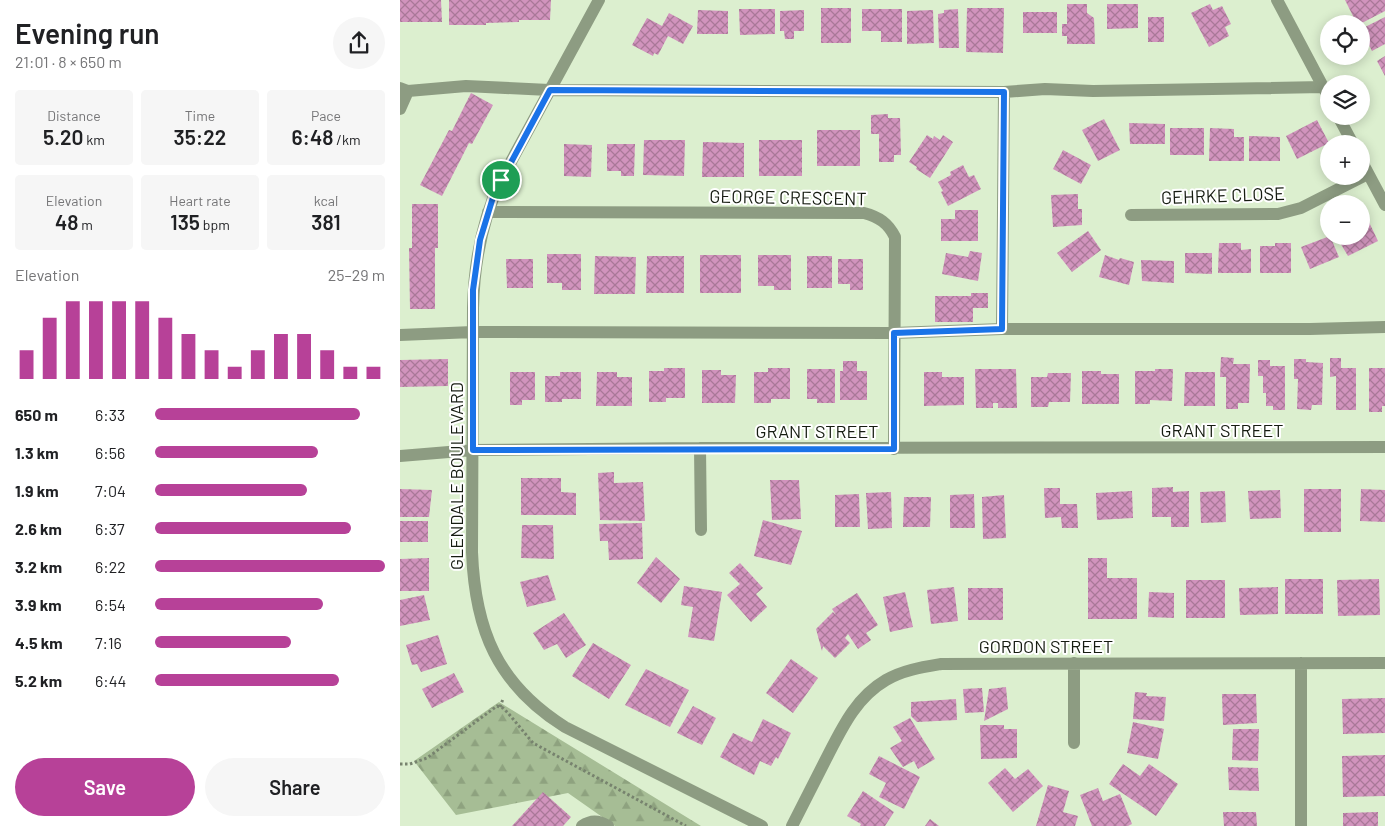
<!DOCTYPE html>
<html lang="en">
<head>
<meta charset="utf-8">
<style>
  :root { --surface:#fff; --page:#f6f6f6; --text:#202124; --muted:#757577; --accent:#b74198 }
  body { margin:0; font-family:Barlow,sans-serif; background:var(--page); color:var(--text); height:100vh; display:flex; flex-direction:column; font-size:19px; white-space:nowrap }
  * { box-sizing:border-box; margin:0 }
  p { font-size:16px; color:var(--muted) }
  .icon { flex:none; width:28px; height:28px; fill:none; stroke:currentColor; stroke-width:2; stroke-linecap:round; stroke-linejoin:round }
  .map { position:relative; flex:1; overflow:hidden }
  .sheet { display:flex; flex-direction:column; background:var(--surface); width:400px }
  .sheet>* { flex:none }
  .fabs { position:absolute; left:920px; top:15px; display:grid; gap:10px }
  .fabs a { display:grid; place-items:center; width:50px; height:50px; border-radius:50%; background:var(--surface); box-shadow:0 2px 12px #0003; font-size:25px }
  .pin { position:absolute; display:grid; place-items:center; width:42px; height:42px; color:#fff; margin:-21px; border:2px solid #fff; border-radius:50%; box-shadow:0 1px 5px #0007 }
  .round { display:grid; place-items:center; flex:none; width:52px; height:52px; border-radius:26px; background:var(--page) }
  .headline { display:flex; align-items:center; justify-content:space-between; height:85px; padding:0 15px }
  h1 { font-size:28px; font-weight:600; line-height:38px }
  .figures { display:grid; grid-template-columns:repeat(3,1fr); gap:8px; height:85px; padding:5px 15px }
  .figures div { display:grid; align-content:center; border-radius:5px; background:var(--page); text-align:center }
  .figures b { font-size:21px; font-weight:600 }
  .figures small { font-size:14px; font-weight:400 }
  .figures p { font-size:14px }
  .chart { height:140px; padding:10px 15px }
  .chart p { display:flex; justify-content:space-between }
  .chart svg { width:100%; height:90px; margin-top:5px; stroke:var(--accent); stroke-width:6 }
  .action { display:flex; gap:10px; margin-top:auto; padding:10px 15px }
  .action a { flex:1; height:58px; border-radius:30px; background:var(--accent); color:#fff; font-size:20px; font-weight:600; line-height:58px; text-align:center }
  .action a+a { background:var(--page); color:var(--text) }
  ul { padding:0 15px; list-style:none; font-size:16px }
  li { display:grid; grid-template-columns:80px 60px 1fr; align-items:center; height:38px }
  li i { height:12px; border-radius:6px; background:var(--accent) }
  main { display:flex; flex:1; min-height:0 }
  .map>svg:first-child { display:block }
  .forest { fill:url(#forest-firs) }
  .building { fill:url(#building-cross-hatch) }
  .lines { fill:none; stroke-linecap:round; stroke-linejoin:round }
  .path { stroke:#77836e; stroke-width:3; stroke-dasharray:2.5 2.5; stroke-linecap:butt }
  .minor { stroke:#8d9c82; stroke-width:12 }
  .route-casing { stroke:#fff; stroke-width:10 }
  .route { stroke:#1a73e8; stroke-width:6 }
  .labels { text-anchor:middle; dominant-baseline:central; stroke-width:4; stroke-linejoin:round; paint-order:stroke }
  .street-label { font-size:18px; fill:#161c11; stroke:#fff }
</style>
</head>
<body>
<main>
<section class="sheet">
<div class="headline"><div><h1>Evening run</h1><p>21:01 · 8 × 650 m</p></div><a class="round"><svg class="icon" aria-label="share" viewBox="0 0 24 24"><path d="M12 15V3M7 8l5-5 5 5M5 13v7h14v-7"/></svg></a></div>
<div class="figures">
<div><p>Distance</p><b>5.20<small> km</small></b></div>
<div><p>Time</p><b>35:22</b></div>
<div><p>Pace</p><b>6:48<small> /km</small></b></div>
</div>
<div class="figures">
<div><p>Elevation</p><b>48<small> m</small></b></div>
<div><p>Heart rate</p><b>135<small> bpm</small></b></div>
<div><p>kcal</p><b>381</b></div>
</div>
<div class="chart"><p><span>Elevation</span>25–29 m</p>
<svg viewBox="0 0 160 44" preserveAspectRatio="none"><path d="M5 44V30M15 44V14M25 44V6M35 44V6M45 44V6M55 44V6M65 44V14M75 44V22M85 44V30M95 44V38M105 44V30M115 44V22M125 44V22M135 44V30M145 44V38M155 44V38"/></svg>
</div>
<ul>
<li><b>650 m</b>6:33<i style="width:89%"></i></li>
<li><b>1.3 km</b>6:56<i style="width:71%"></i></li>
<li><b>1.9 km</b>7:04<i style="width:66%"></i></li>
<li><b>2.6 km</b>6:37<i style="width:85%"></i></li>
<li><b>3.2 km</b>6:22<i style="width:100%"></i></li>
<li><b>3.9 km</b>6:54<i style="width:73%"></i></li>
<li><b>4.5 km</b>7:16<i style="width:59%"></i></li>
<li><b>5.2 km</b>6:44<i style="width:80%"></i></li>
</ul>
<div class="action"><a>Save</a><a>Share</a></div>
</section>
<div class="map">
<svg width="985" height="826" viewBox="0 0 985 826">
  <defs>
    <pattern id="forest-firs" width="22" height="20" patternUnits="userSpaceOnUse" patternTransform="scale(1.25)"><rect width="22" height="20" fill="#a6bd95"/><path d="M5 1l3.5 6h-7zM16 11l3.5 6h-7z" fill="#8ea27f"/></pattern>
    <pattern id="building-cross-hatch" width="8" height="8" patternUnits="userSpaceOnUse" patternTransform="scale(1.25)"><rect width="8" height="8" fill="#d194bd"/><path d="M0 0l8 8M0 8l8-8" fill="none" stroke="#a97898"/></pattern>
  </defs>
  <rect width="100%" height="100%" fill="#dcefcf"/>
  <path class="forest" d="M99,702L301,826H215L168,793L56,815L14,761Z"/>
  <path class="building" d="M0,0H41L42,22H0Z
    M49,0H151L150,20H119V22L86,23V25H49Z
    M945,0H985V11L960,24H957Z
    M667,4H687V13L694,18L695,44H667V36H662V24H667Z
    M707,4H738V28L707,29Z
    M810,4L813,10L822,6L831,24L825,27L829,36L809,47L791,13Z
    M421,8H451V43H421Z
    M567,8H604L603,53L566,52Z
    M339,9H375V34L340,35Z
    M462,9H502V42H481V31H462Z
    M558,9L559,48H539L538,14L544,13V10Z
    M298,10L328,11V34H297Z
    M404,10V31H394V39H385L384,31H380V11Z
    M533,10L534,43L507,44V11Z
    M623,12H657V33H623Z
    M269,13L293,26L283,44L268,36L258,55L254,53L253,56L232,45L247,18L262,26Z
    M748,17H764V42H748Z
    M985,17V44L972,51L961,29Z
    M985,56V76L977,61Z
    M71,93L93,105L72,144L69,143L42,196L20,185L49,130L52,131Z
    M488,114V118H500L501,155H494V162H479V134H471V115Z
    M704,119L720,150L698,161L682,130Z
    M917,120L929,143L897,159L886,136Z
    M729,123L765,124V144H730Z
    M770,128H804V155H770Z
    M810,128L834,129V137H844V161H809Z
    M417,130H460V166H417Z
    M527,135L533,139L534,136L540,140L543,135L553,142L530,178L516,169L517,167L509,162Z
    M849,136L880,137V161H849Z
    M244,140H285L284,176L243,175Z
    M359,140H402V176H359Z
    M303,142L344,143V177H302Z
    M164,144L192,145L191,177L164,176Z
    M207,144H235L234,176H221V171H207Z
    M663,150L691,165L681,184L653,169Z
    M563,165L569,177L574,175L581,189L548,206L541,192L543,191L538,182L551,175L550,172Z
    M678,194V209H682V225L653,227L651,195Z
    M12,204H38V248H35V309H10L9,248H12Z
    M555,210H578V241H541V219H555Z
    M968,220L978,241L948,256L936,236H961V224Z
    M688,231L701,250L672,272L657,253Z
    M930,236L939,257L910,269L901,247Z
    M819,243H841V250L851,249V273H818Z
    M875,243H891V273H860V246H875Z
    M570,251L582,253L578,281L542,274L546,253L568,257Z
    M785,253H812V274L785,273Z
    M147,254H181V290H162V283H147Z
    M300,255H341V293H300Z
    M358,255H391V290H374V286H358Z
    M705,255L719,260L720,258L734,262L729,285L699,277Z
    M195,256L236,257L235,294H194Z
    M247,256H284V293H246Z
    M407,256H432V288H407Z
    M106,259H133V288H107Z
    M438,259H463V290H450V284H438Z
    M741,260L774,261V283L742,281Z
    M571,293H588V308H573V322H535V296H571Z
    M821,357L834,358L833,364H850L849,403H838V409H826V377H820Z
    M930,358H941V368H956V410H936V376L930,377Z
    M48,359V386L0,387V360Z
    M894,359H906V362L923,363L922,405H912L911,410L897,409L898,379H894Z
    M858,360H870V366H885V410H873V406H866V393H863V376H858Z
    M443,361H457V371H467V400H440V371H443Z
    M264,368H285V398H266V402H249V371H264Z
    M368,368H390V399H371V403H354V372H368Z
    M969,368H985V406H982V412H969Z
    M407,369H435V403H417V399H407Z
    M575,369H616L617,408H598V403H593V408H576Z
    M755,369H773L772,401L750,400V404H735V371H755Z
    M302,370H321V375H336L335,403H302Z
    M682,371H701V374H719V404H682Z
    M110,372H135V400H122V405H110Z
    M160,372H181V399H162V402H145V376H160Z
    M197,372H217V377H232V406H196Z
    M524,372H542V377H564V405L524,406Z
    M785,372H815V406H784Z
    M648,373H671L670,402H649L648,407H631V377H647Z
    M214,472V483L243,482L245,521L200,520L198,473Z
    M121,478H161V492L176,493V515H121Z
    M370,480H399L401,519L372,520Z
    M773,487V492L789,491V527H771V517H752V488Z
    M644,488H660V504H677L678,528H662L661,517L645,518Z
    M0,489L32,490L29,517H0Z
    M904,489H941V532H904Z
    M961,489L985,490V522L960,521Z
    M880,490L881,518L850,519L848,491Z
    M732,491L733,518L697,520L696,493Z
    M825,491L826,522L801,523L800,492Z
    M491,492L492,528L468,529L466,493Z
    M459,494L460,527H435V495Z
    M574,494L575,528H550V495Z
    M604,495L606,538L583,539L582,497Z
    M504,497H531L530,527H503Z
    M363,520L402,531L391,565L354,556Z
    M0,521H28V542H0Z
    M242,523L243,559L209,560L208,541H200L199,524Z
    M122,525H153L154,559L121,558Z
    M256,557L280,579L261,603L237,583Z
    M29,558V591H0V559Z
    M688,558H707V578H737V619H688Z
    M340,563L363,588L356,594L367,607L351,622L327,595L340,584L329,573Z
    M148,575L156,600L127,607L120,582Z
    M885,579H923V614H885Z
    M979,579L980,615L938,616L937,580Z
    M786,580H825V618H786Z
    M284,586L322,592L314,641L288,637L293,607L281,605Z
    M554,587L558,621L531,624L527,590Z
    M878,587V614L840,615L839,588Z
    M568,588H603V620H568Z
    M505,592L513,627L490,632L483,597Z
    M749,592L774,593V618L748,617Z
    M457,593L478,625L466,633L471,640L458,649L448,634L445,638L450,643L435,658L423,646L422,651L416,629L433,612L436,615L432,609Z
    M24,595L30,620L0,626V600Z
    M164,613L186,645L166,658L157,644L144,650L133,633Z
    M38,635L47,664L21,672L17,664L12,665L6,645Z
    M193,643L231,665L209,699L172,676Z
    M391,659L418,678L393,713L366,693Z
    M246,669L289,690L270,727L225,705Z
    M54,673L64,692L32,708L22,689Z
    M606,687L608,709L584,721L589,689Z
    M582,688L584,712L565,713L563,689Z
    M735,692L747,693L746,696L766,697L764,721L733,719Z
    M822,694H856L857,723L823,725Z
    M985,698V733L943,734L942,699Z
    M556,699L557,720L517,722L511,716V702Z
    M293,706L316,718L302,745L277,733Z
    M510,718L535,759L518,769L514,761L503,767L490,748L502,741L493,727Z
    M363,719L391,733L378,759L376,757L371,766L360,761L354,775L320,757L333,733L352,742Z
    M733,722L764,729L758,759L727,753Z
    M580,725H604V729H617V758L581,759Z
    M833,729H859L858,761L832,760Z
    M985,755V796L943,797L942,756Z
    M479,756L520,777L504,809L479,797L486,783L469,774Z
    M723,764L740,776L749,764L778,784L756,816L709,784Z
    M828,767L858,768L859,791L829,790Z
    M605,768L615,779L628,769L643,786L613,812L588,783Z
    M648,785L669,791L663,812L678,816L675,826H636Z
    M698,788L703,801L720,794L732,824L728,826H692L680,795Z
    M463,791L494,812L485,826H460L461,824L447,816Z
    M143,792L171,817L163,826H112Z
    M823,812H856L857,826H824Z
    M978,812V826H943V813Z
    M530,819L539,826H525Z"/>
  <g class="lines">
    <path class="path" d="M100,707L103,699
      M0,764H10L27,758L97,706L103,708L108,713L133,743L286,826"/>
    <path class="minor" d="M199,0L101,180C82,220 74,264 73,308L72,552C75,630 97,684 165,727L362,826
      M877,0L929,98
      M0,88L8,91L66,86L149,90L604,92L645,89L693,91L923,87
      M0,109L8,91
      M938,116L953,144
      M961,160L985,205
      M88,212L464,213C479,217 488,223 495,237L494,449
      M731,215L878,214L901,208L968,174
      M602,329L604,92
      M0,335L73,332L494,333L602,329H910L985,327
      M300,448L301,530
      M0,456L73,450L300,448L985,447
      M674,663V743
      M182,826C191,820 198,820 208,826
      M392,826C403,804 414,783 425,761C441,730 455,698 486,680C503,670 523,667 541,664L985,663
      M901,826V663"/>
  </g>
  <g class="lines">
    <g class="route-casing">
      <path id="route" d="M150,90L604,92L602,329L494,333V449L73,450V290L80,240L94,194Z"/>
    </g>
    <use href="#route" class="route"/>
  </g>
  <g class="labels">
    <g class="street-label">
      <text transform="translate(823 195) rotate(-2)">GEHRKE CLOSE</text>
      <text transform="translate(388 197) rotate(1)">GEORGE CRESCENT</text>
      <text x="822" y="430">GRANT STREET</text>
      <text x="417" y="431">GRANT STREET</text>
      <text transform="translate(56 476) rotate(-90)">GLENDALE BOULEVARD</text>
      <text x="646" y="646">GORDON STREET</text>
    </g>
  </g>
</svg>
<div class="fabs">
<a><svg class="icon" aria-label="locate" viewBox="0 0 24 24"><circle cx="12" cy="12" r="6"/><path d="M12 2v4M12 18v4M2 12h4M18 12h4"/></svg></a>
<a><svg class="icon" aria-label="layers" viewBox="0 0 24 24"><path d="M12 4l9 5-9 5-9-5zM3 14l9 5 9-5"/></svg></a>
<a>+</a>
<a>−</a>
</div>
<div class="pin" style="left:101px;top:180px;background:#1e9e55"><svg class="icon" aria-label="arrive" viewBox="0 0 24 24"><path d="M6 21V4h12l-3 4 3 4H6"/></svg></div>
</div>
</main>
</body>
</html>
